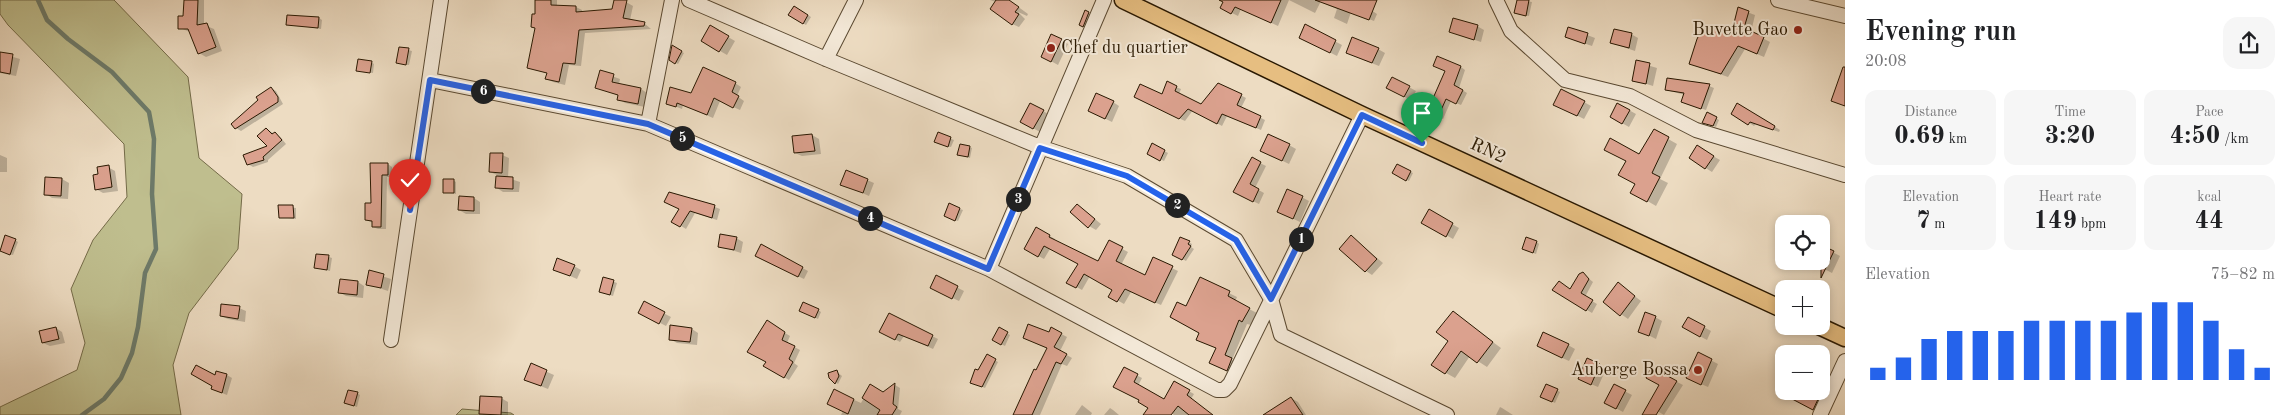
<!DOCTYPE html>
<html lang="en">
<head>
<meta charset="utf-8">
<style>
  :root { --surface:#fff; --page:#f6f6f6; --text:#202124; --muted:#757577; --accent:#2563eb }
  body { margin:0; font-family:"Old Standard TT",serif; background:var(--page); color:var(--text); height:100vh; display:flex; flex-direction:column; font-size:19px; white-space:nowrap }
  * { box-sizing:border-box; margin:0 }
  p { font-size:16px; color:var(--muted) }
  .icon { flex:none; width:28px; height:28px; fill:none; stroke:currentColor; stroke-width:2; stroke-linecap:round; stroke-linejoin:round }
  .map { position:relative; flex:1; overflow:hidden }
  .panel { display:flex; flex-direction:column; background:var(--surface); width:450px }
  .panel>* { flex:none }
  .fabs { position:absolute; left:1775px; top:215px; display:grid; gap:10px }
  .fabs a { display:grid; place-items:center; width:55px; height:55px; border-radius:10px; background:var(--surface); box-shadow:0 2px 8px #0003; font-size:25px }
  .pin { position:absolute; display:grid; place-items:center; width:42px; height:42px; color:#fff; margin:-51px -21px; border-radius:50% 50% 50% 0; rotate:-45deg; box-shadow:0 0 5px #0007 }
  .pin .icon { rotate:45deg }
  .km { position:absolute; width:25px; height:25px; margin:-12px; border-radius:50%; background:#222; color:#fff; font-size:14px; line-height:25px; text-align:center }
  .round { display:grid; place-items:center; flex:none; width:52px; height:52px; border-radius:15px; background:var(--page) }
  .overview { display:flex; align-items:center; justify-content:space-between; height:85px; padding:0 20px }
  h1 { font-size:28px; font-weight:800; line-height:38px }
  .metrics { display:grid; grid-template-columns:repeat(3,1fr); gap:8px; height:85px; padding:5px 20px }
  .metrics div { display:grid; align-content:center; border-radius:12px; background:var(--page); text-align:center }
  .metrics b { font-size:25px; font-weight:800 }
  .metrics small { font-size:14px; font-weight:400 }
  .metrics p { font-size:14px }
  .chart { height:140px; padding:10px 20px }
  .chart p { display:flex; justify-content:space-between }
  .chart svg { width:100%; height:90px; margin-top:5px; stroke:var(--accent); stroke-width:6 }
  main { display:flex; flex:1; min-height:0 }
  .map>svg:first-child { display:block }
  .green { fill:#bfbe8e; stroke:#746b48 }
  .shadow { fill:#0003 }
  .lines { fill:none; stroke-linecap:round; stroke-linejoin:round }
  .stream { stroke:#6d7a69; stroke-width:4.5 }
  .building { fill:#dba18e; stroke:#291801 }
  .minor-casing { stroke:#5a4931; stroke-width:16 }
  .major-casing { stroke:#291801; stroke-width:19 }
  .minor { stroke:#f3e8d7; stroke-width:14 }
  .major { stroke:#e6be81; stroke-width:16 }
  .route-casing { stroke:#fff; stroke-width:10 }
  .route { stroke:#2563eb; stroke-width:6 }
  .poi-dot { fill:#8f2418; stroke:#f3e8d7; stroke-width:2 }
  .labels { text-anchor:middle; dominant-baseline:central; stroke-width:4; stroke-linejoin:round; paint-order:stroke }
  .poi-label { font-size:18px; fill:#291801; stroke:#f3e8d7; text-anchor:end }
  .street-label { font-size:18px; fill:#291801; stroke:#f3e8d7 }
</style>
</head>
<body>
<main>
<div class="map">
<svg width="1845" height="415" viewBox="0 0 1845 415">
  <rect width="100%" height="100%" fill="#eddcc2"/>
  <filter id="stains"><feTurbulence type="fractalNoise" baseFrequency=".004" numOctaves="4"/><feColorMatrix values="0 0 0 0 .2 0 0 0 0 .09 0 0 0 0 .02 0 0 0 .5 -.17"/></filter>
  <radialGradient id="worn" r=".72"><stop offset=".6" stop-color="#630" stop-opacity="0"/><stop offset="1" stop-color="#630" stop-opacity=".3"/></radialGradient>
  <path class="green" d="M0,0H114L188,77L199,158L242,194L238,249L189,313L173,365L181,415H0V407L77,370L85,343L71,289L93,240L127,197L124,144L8,25L0,14Z
    M462,409L511,413L514,415H456Z"/>
  <path class="shadow" d="M185,0H204V25L214,29L222,51L206,57L199,53L190,32L180,28L185,18Z
    M537,0H557V7H576L582,10V13L613,11L616,0L626,2L633,6L630,20L644,23L651,29L585,33L581,66L569,65L565,85L553,82L547,79L548,74L529,67L536,29L533,27L536,15Z
    M990,0H1009L1028,14L1027,16L1018,12L1025,19L1019,27L1012,24L996,2Z
    M1225,0H1289L1278,26L1241,9L1238,16L1228,11Z
    M1289,0H1320L1321,1L1315,13Z
    M1325,0H1356L1377,14L1374,21L1351,12L1347,24L1334,18L1337,9L1323,3Z
    M1518,0L1532,2L1529,16L1519,14Z
    M794,7L811,17L806,25L790,15Z
    M1739,9L1755,15L1751,32L1770,42L1764,57L1745,49L1728,77L1691,64L1733,32Z
    M1085,12L1092,15L1086,28L1080,25Z
    M319,18L322,20L321,29L288,24Z
    M1306,26L1342,45L1337,56L1307,41Z
    M1477,26L1484,30L1481,42L1451,32Z
    M711,27L735,41L727,55L703,41Z
    M1569,28L1595,38L1592,46L1566,37Z
    M1631,34L1638,38L1635,51L1612,43Z
    M1052,35L1068,44L1058,65L1049,60Z
    M673,47L684,53L678,64L671,60Z
    M400,48L412,51L409,65L401,64Z
    M1378,49L1385,53L1379,66L1354,56Z
    M0,53L20,59L16,76L0,73Z
    M371,62L374,64L373,73L357,70Z
    M1637,62L1657,68L1653,86L1634,80Z
    M1461,67L1465,70L1459,88L1467,93L1461,105L1451,101L1443,119L1433,115Z
    M601,72L620,79L619,84L641,89L647,93L645,107L625,103L619,99V96L597,87Z
    M735,83L741,87L737,96L744,101L740,110L720,101L713,118L683,105L682,109L667,103Z
    M1219,84L1246,98L1241,108L1265,120L1261,130L1227,116L1222,126L1193,110L1185,121L1140,100L1162,96L1176,87L1181,89L1179,94L1201,106Z
    M1709,86L1714,88L1706,110L1688,104L1685,95L1666,90Z
    M1409,87L1416,91L1411,100L1394,92Z
    M271,88L276,91L283,104L241,131L236,128Z
    M1113,102L1119,106L1112,122L1096,114Z
    M1584,102L1591,106L1584,119L1562,108Z
    M1031,104L1050,115L1040,132L1022,122Z
    M1618,104L1636,114L1629,127L1611,117Z
    M1738,104L1780,130L1779,132L1756,124L1754,126L1733,113Z
    M1708,114L1719,120L1716,127L1707,124Z
    M266,129L280,137L286,144L268,160V162L253,167L248,164L269,147Z
    M1654,131L1677,144L1660,179L1668,183L1656,206L1632,192L1636,184L1640,155Z
    M939,134L954,140L951,147L939,144Z
    M812,135L819,139L821,154L802,156L795,153Z
    M1153,145L1168,153L1164,161L1148,153Z
    M1289,145L1296,149L1289,164L1262,151Z
    M969,147L972,148L970,158L959,155Z
    M1697,147L1720,160L1712,172L1690,158Z
    M0,155L7,158V172H0Z
    M502,155L509,158L508,178L520,182L519,192H503L497,188V175L490,172Z
    M1252,159L1266,166L1255,188L1264,193L1259,204L1240,195Z
    M372,164H388L392,167V177H387L386,229H378L373,227V223L366,220L373,204Z
    M1398,166L1413,173L1409,181L1394,173Z
    M108,167L115,171L118,191L103,193L96,189L100,176Z
    M62,179L69,183L68,199L52,198L46,194Z
    M453,180L456,182V194L444,192Z
    M867,180L874,183L869,196L842,184Z
    M1288,190L1309,201L1300,222L1279,212Z
    M669,193L715,207L720,209L717,220L695,213L686,229L673,221L680,209Z
    M474,198L480,202V214H466L459,210Z
    M280,206L296,208V219L280,217Z
    M960,209L963,210L958,221L948,217Z
    M1084,210L1101,224L1096,230L1089,226Z
    M1429,211L1459,228L1453,239L1423,222Z
    M1037,229L1055,239L1054,241L1099,263L1109,242L1128,252L1121,265L1146,277L1153,259L1178,271L1161,305L1131,292L1124,304L1110,296L1114,291L1090,276L1082,290L1068,282L1080,264L1050,249L1044,259L1026,249Z
    M1352,237L1383,263L1372,275L1366,271Z
    M736,238L743,242L741,253L719,246Z
    M1181,238L1192,244L1191,247L1194,249L1186,261L1173,254Z
    M15,240L18,242L13,255L3,252Z
    M1537,242L1539,244L1536,254L1526,250Z
    M762,246L808,271L804,279L762,259Z
    M1821,246L1840,256L1832,273L1809,261H1821Z
    M329,257L332,258L330,271L316,268Z
    M574,266L581,270L577,279L554,269Z
    M370,272L391,279L388,291L367,284Z
    M1583,274L1593,282L1585,297L1597,304L1592,313L1554,290H1571Z
    M937,277L964,291L959,301L938,291Z
    M604,278L617,283L613,296L603,293Z
    M1200,279L1237,297L1235,302L1257,313L1251,325L1247,324L1232,360L1239,364L1235,374L1219,367L1217,348L1201,332L1187,308Z
    M358,282L364,286L363,298L346,296L339,292Z
    M1624,288L1641,301L1628,319L1604,302Z
    M644,303L671,317L666,326L639,312Z
    M239,308L246,311L245,322L228,319L221,316Z
    M818,310L821,312L818,319L803,312Z
    M1453,313L1501,348L1487,367L1470,356L1455,378L1446,373Z
    M1655,317L1662,321L1656,339L1640,331Z
    M1688,318L1711,331L1707,340L1683,327Z
    M772,325L790,336L787,343L800,350L794,363L798,366L789,380L765,366Z
    M56,328L62,332L65,343L50,346L43,343Z
    M692,329L698,333L697,345L677,343L670,339Z
    M999,329L1010,335L1005,346L993,340Z
    M1052,329L1067,337L1060,351L1072,358L1067,366L1062,364L1040,415H1015L1048,349L1024,338L1049,334Z
    M880,331L932,336L938,339L933,349L904,336L900,342Z
    M1568,345L1575,349L1569,361L1545,350Z
    M1699,354L1718,364L1708,387L1694,381Z
    M987,356L998,362L985,388L975,384L978,371Z
    M1588,360L1606,369L1598,387L1586,382Z
    M531,365L554,375L548,389L533,383Z
    M1124,369L1142,378L1138,386L1165,400L1174,383L1194,394L1191,399L1212,415H1174L1167,410L1164,415H1145L1150,408L1141,400Z
    M1652,369L1683,385L1664,415L1649,406L1661,385Z
    M837,372L842,376L838,384L830,377Z
    M227,375L232,378L227,395L212,389Z
    M1781,380L1784,381V391L1818,398L1825,402L1820,412L1776,390Z
    M895,385L900,388L898,409L902,411L900,415H841L843,411L834,391L861,403L871,386L883,394Z
    M1547,385L1560,392L1555,403L1543,397Z
    M1615,386L1632,395L1623,412L1606,403Z
    M357,393L360,395L357,407L349,404Z
    M501,398L508,402V415H484L481,413Z
    M1291,398L1298,402L1306,415H1275Z
    M1082,405L1092,413L1091,415H1075Z
    M1500,407L1502,408L1513,415H1496Z
    M1110,408L1113,410L1119,415H1104Z"/>
  <g class="lines">
    <path class="stream" d="M38,0L47,20L68,39L112,72L149,112L154,139L152,194L156,249L145,273L138,327L132,353L121,378L104,399L82,415"/>
  </g>
  <path class="building" d="M184,0H198L197,25L207,23L216,47L198,54L188,29H178V16H183Z
    M535,0H551V5L576,6V12L612,9L614,0H627L623,18L645,22L644,26L579,30L575,64L563,63L559,82L545,79L547,73L527,68L535,28L531,27L532,14H535Z
    M996,0H1009L1019,7L1015,12L1019,14L1012,25L990,9Z
    M1219,0H1281L1271,23L1235,7L1231,14L1220,8L1223,2Z
    M1315,0H1377L1369,20Z
    M1517,0H1529L1526,16L1514,13Z
    M794,6L808,15L803,24L788,15Z
    M1738,7L1749,11L1744,28L1764,37L1757,54L1738,46L1721,74L1689,64L1697,39L1704,25L1732,31Z
    M1085,10L1089,12L1083,27L1079,25Z
    M287,15L319,17L318,28L286,25Z
    M1453,18L1478,25L1474,40L1449,32Z
    M1305,24L1336,40L1330,53L1299,38Z
    M710,25L729,36L719,52L701,41Z
    M1568,27L1588,33L1585,44L1565,37Z
    M1614,29L1632,33L1629,48L1610,43Z
    M1051,34L1062,39L1051,62L1041,57Z
    M1352,37L1379,48L1372,63L1346,53Z
    M672,45L682,51L675,64L669,60Z
    M399,47L409,48L406,65L396,63Z
    M0,52L13,54L10,74L0,72Z
    M1437,56L1461,66L1454,85L1463,90L1456,104L1446,99L1438,117L1427,112L1445,71L1433,66Z
    M358,59L372,61L370,73L356,71Z
    M1636,60L1650,63L1646,84L1632,81Z
    M703,67L736,82L732,92L739,96L733,108L714,98L707,115L677,103L676,107L666,104L670,87L691,93Z
    M1843,67H1845V106L1831,101Z
    M600,70L614,74L612,82L641,88L638,104L617,100L618,95L595,88Z
    M1392,77L1410,86L1404,97L1386,88Z
    M1667,78L1710,84L1701,109L1681,102L1684,93L1665,90Z
    M1167,81L1177,86L1175,91L1201,104L1218,83L1242,94L1237,105L1261,116L1256,128L1222,114L1217,124L1188,109L1179,119L1134,97L1140,84L1162,94Z
    M271,87L278,97V102L235,129L231,124L258,100L256,97Z
    M1561,89L1585,101L1577,116L1553,105Z
    M1096,93L1114,101L1105,119L1088,111Z
    M1030,103L1044,110L1033,129L1020,122Z
    M1617,103L1630,110L1622,124L1610,117Z
    M1737,103L1775,126L1773,130L1750,122L1748,125L1731,114Z
    M1707,112L1717,117L1713,126L1702,123Z
    M266,128L272,134L275,132L282,140L263,157L264,160L247,165L243,155L267,146L257,136Z
    M1654,129L1669,137L1652,173L1660,177L1647,202L1630,193L1635,184L1618,175L1626,161L1604,150L1610,138L1639,154Z
    M938,132L951,137L948,147L934,142Z
    M812,134L815,151L794,153L792,136Z
    M1268,134L1290,144L1282,161L1260,151Z
    M1152,143L1165,150L1160,161L1147,154Z
    M960,144L970,146L968,157L957,155Z
    M1697,145L1714,156L1705,169L1689,158Z
    M490,153H503L502,173L489,172Z
    M1252,157L1261,162L1250,184L1259,189L1253,202L1233,192Z
    M370,163H388V175H382L381,227H372V221L365,220V203H371Z
    M1397,164L1411,171L1406,181L1392,173Z
    M109,165L112,187L95,190L93,175L98,174L97,167Z
    M846,170L868,179L863,193L840,185Z
    M496,176L513,177V189L495,188Z
    M45,177L62,178L61,196L44,195Z
    M443,179H454V193H443Z
    M1287,189L1303,196L1293,219L1277,212Z
    M669,192L715,205L712,218L690,211L680,227L671,222L679,209L664,202Z
    M459,196L474,197V211L458,210Z
    M949,203L960,208L955,221L944,216Z
    M1077,204L1095,219L1088,228L1070,212Z
    M278,205H293L294,218H279Z
    M1429,209L1453,223L1446,237L1421,223Z
    M1036,227L1050,235L1049,237L1098,261L1109,240L1123,247L1116,261L1145,275L1153,257L1173,266L1155,303L1125,289L1117,302L1108,297L1112,290L1084,274L1076,288L1066,283L1078,264L1044,246L1038,257L1024,249Z
    M720,234L737,237L734,250L718,247Z
    M5,235L16,239L10,255L0,251Z
    M1351,235L1377,259L1365,272L1339,249Z
    M1180,237L1190,241L1188,244L1191,246L1182,260L1172,255Z
    M1526,237L1537,241L1533,253L1522,249Z
    M761,244L803,267L798,277L755,256Z
    M1821,245L1834,251L1821,278Z
    M316,254L329,255L327,270L314,268Z
    M557,258L575,265L570,276L553,270Z
    M369,270L384,274L381,288L366,285Z
    M1583,272L1589,279L1581,293L1593,300L1586,311L1552,290L1559,281L1570,289L1579,274Z
    M936,275L958,286L952,299L930,288Z
    M603,277L614,280L610,295L599,292Z
    M1200,277L1230,291L1228,296L1250,308L1242,322L1239,320L1225,355L1232,358L1227,371L1209,363L1216,348L1196,340L1199,333L1170,317L1177,302L1186,306Z
    M340,279L358,281L357,295L338,293Z
    M1618,282L1635,296L1620,316L1603,302Z
    M644,301L665,312L659,324L638,313Z
    M803,302L819,309L815,318L799,311Z
    M221,304L240,306L238,319L220,316Z
    M1453,311L1493,342L1477,363L1461,351L1445,374L1431,365L1448,341L1436,332Z
    M1645,312L1656,316L1649,336L1638,332Z
    M889,313L933,335L928,346L898,334L895,340L879,332Z
    M1688,317L1705,326L1700,337L1682,327Z
    M767,320L785,332L782,340L795,346L789,359L793,362L784,378L763,366L766,362L747,352Z
    M1028,324L1049,332L1051,327L1062,333L1054,347L1067,354L1061,364L1056,362L1032,415H1013L1034,369L1036,370L1047,348L1023,338Z
    M670,325L692,328L690,342L669,340Z
    M56,327L59,339L42,343L39,331Z
    M999,327L1008,332L1001,345L992,340Z
    M1543,332L1569,344L1562,358L1537,346Z
    M1698,352L1712,359L1701,385L1686,378Z
    M987,354L996,359L982,387L970,383L975,369L978,370Z
    M1587,358L1600,364L1591,385L1578,379Z
    M531,363L547,370L541,386L524,380Z
    M196,365L215,375L216,371L227,374L222,393L211,389L212,386L191,374Z
    M1124,367L1138,374L1134,382L1164,399L1174,381L1190,390L1187,395L1213,415H1189L1178,406L1171,415H1143L1148,408L1138,402L1139,400L1113,387Z
    M1651,367L1677,381L1656,415H1642L1659,385L1646,378Z
    M837,370L839,376L835,384L829,378L828,373Z
    M895,383L893,404L897,407L892,415H877L880,410L862,398L870,384L883,392Z
    M1546,384L1558,389L1552,402L1540,397Z
    M1614,384L1626,390L1616,409L1604,403Z
    M834,389L854,399L848,414L827,404Z
    M348,390L358,392L354,406L344,403Z
    M1777,391H1807L1819,397L1813,410Z
    M480,396L502,397L501,415L479,414Z
    M1291,397L1303,415H1263Z"/>
  <g class="lines">
    <g class="minor-casing">
      <path id="minor" d="M689,0L826,59L1040,147L1127,176L1236,240L1271,299L1281,335L1447,415
        M1496,0L1511,31L1565,80L1630,96L1696,130L1845,175
        M1778,0L1845,16
        M826,59L856,0
        M430,80L648,124L989,269L1217,390H1224L1230,384L1362,115
        M648,124L672,0
        M989,269L1104,0
        M391,340L441,0
        M1820,415L1845,361"/>
    </g>
    <g class="major-casing">
      <path id="major" d="M1123,0L1362,115L1784,310
        M1819,326L1845,338"/>
    </g>
    <use href="#minor" class="minor"/>
    <use href="#major" class="major"/>
  </g>
  <g class="lines">
    <g class="route-casing">
      <path id="route" d="M410,210L430,80L648,124L988,269L1040,148L1127,176L1236,240L1271,299L1362,115L1422,143"/>
    </g>
    <use href="#route" class="route"/>
  </g>
  <g class="poi-dot">
    <circle cx="1798" cy="30" r="5"/>
    <circle cx="1051" cy="48" r="5"/>
    <circle cx="1698" cy="370" r="5"/>
  </g>
  <g class="labels">
    <g class="poi-label">
      <text x="1788" y="30">Buvette Gao</text>
      <text x="1061" y="48" text-anchor="start">Chef du quartier</text>
      <text x="1688" y="370">Auberge Bossa</text>
    </g>
    <g class="street-label">
      <text transform="translate(1488 151) rotate(25)">RN2</text>
    </g>
  </g>
  <rect width="100%" height="100%" filter="url(#stains)"/>
  <rect width="100%" height="100%" fill="url(#worn)"/>
</svg>
<div class="fabs">
<a><svg class="icon" aria-label="locate" viewBox="0 0 24 24"><circle cx="12" cy="12" r="6"/><path d="M12 2v4M12 18v4M2 12h4M18 12h4"/></svg></a>
<a>+</a>
<a>−</a>
</div>
<div class="pin" style="left:1422px;top:143px;background:#1e9e55"><svg class="icon" aria-label="arrive" viewBox="0 0 24 24"><path d="M6 21V4h12l-3 4 3 4H6"/></svg></div>
<div class="pin" style="left:410px;top:210px;background:#d93025"><svg class="icon" aria-label="check" viewBox="0 0 24 24"><path d="M5 12l5 5 9-10"/></svg></div>
<b class="km" style="left:1301px;top:239px">1</b>
<b class="km" style="left:1177px;top:205px">2</b>
<b class="km" style="left:1018px;top:199px">3</b>
<b class="km" style="left:870px;top:218px">4</b>
<b class="km" style="left:682px;top:138px">5</b>
<b class="km" style="left:483px;top:91px">6</b>
</div>
<section class="panel">
<div class="overview"><div><h1>Evening run</h1><p>20:08</p></div><a class="round"><svg class="icon" aria-label="share" viewBox="0 0 24 24"><path d="M12 15V3M7 8l5-5 5 5M5 13v7h14v-7"/></svg></a></div>
<div class="metrics">
<div><p>Distance</p><b>0.69<small> km</small></b></div>
<div><p>Time</p><b>3:20</b></div>
<div><p>Pace</p><b>4:50<small> /km</small></b></div>
</div>
<div class="metrics">
<div><p>Elevation</p><b>7<small> m</small></b></div>
<div><p>Heart rate</p><b>149<small> bpm</small></b></div>
<div><p>kcal</p><b>44</b></div>
</div>
<div class="chart"><p><span>Elevation</span>75–82 m</p>
<svg viewBox="0 0 160 44" preserveAspectRatio="none"><path d="M5 44V38M15 44V33M25 44V24M35 44V20M45 44V20M55 44V20M65 44V15M75 44V15M85 44V15M95 44V15M105 44V11M115 44V6M125 44V6M135 44V15M145 44V29M155 44V38"/></svg>
</div>
</section>
</main>
</body>
</html>
